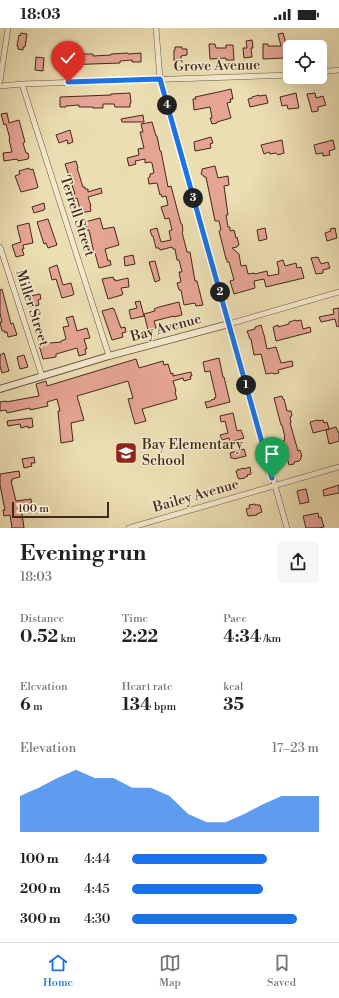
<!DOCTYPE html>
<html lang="en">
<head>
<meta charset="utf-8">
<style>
  :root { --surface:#fff; --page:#f6f6f6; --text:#222; --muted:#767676; --line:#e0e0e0; --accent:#1a73e8 }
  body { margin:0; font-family:"Libre Bodoni",serif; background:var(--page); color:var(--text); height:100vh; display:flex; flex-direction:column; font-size:15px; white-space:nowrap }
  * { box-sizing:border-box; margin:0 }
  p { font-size:13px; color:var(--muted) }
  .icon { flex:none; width:22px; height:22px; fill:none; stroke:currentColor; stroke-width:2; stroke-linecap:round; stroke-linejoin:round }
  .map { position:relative; height:500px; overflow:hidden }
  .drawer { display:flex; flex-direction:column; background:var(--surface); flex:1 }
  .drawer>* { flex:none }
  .tools { position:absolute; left:283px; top:12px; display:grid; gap:8px }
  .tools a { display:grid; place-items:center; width:44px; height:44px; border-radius:6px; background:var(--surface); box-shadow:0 4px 16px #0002; font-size:20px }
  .scale { position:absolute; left:12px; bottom:10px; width:97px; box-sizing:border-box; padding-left:4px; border:2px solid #44271b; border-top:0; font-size:11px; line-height:14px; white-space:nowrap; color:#44271b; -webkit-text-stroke:3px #f3eace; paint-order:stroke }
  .pin { position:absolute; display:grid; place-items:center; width:34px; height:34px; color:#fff; margin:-41px -17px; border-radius:50% 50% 50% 0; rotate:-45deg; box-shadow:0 0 4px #0007 }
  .pin .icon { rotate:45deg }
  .km { position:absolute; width:20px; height:20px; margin:-10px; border-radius:50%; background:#222; color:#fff; font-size:11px; line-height:20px; text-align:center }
  .round { display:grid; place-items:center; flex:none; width:42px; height:42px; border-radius:6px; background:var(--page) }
  .head { display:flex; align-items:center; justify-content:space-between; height:68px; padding:0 20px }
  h1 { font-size:22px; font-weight:800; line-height:30px }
  .figures { display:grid; grid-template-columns:repeat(3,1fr); gap:6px; height:68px; padding:4px 20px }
  .figures div { display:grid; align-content:center }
  .figures b { font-size:17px; font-weight:800 }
  .figures small { font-size:11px; font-weight:400 }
  .figures p { font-size:11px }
  .chart { height:112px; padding:8px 20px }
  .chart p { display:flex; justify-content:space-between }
  .chart svg { width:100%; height:72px; margin-top:4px; fill:var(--accent); opacity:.7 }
  ul { padding:0 20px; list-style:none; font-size:13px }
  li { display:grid; grid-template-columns:64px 48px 1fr; align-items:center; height:30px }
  li i { height:10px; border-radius:5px; background:var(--accent) }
  .status { display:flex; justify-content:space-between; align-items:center; height:28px; padding:0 20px; background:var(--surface); direction:ltr }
  .status svg { height:11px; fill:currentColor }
  .menu { display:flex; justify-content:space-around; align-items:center; height:56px; border-top:1px solid var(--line); background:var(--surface); font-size:11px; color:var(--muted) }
  .menu a { display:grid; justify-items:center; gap:2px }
  .menu .current { color:var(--accent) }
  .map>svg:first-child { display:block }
  .building { fill:#e6a594; stroke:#44271b }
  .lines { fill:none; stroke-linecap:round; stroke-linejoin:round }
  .minor-casing { stroke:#6e5541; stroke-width:6 }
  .tertiary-casing { stroke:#6e5541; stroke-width:8 }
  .minor { stroke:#f3eace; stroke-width:5 }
  .tertiary { stroke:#f3eace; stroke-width:6 }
  .route-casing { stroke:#fff; stroke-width:8 }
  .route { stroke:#1a73e8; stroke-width:5 }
  .labels { text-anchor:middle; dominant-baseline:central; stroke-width:3; stroke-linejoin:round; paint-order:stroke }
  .street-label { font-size:14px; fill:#44271b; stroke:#f3eace }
  .poi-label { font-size:14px; fill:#44271b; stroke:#f3eace; text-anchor:start }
</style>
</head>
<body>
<div class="status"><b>18:03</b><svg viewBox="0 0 49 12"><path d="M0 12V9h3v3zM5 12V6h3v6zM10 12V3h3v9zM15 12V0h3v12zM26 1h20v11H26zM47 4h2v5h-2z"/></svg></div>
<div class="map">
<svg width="339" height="500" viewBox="0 0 339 500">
  <rect width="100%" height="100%" fill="#ecdeb3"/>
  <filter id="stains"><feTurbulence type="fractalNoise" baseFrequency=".005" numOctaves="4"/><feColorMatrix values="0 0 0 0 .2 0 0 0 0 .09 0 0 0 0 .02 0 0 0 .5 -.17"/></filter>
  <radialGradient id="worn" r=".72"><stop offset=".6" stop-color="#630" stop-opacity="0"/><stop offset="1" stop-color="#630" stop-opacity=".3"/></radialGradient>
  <path class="building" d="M21,5L27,6L25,19H23V22L18,21V18H17L19,7L20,8Z
    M283,5L285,12V30L263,31V16H268V18H281L278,6Z
    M252,12L253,20H251L252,29L244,30L243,20H247L246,13Z
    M209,16H215L216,20H226V17H233L234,32H226V30L210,31Z
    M175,19H182V21H187V27L181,28V33H174V22H175Z
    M128,25V26L141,25V34H132V32L120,33V35L63,37L62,28H68V30L81,29V26H93V28L111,27V26Z
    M36,29L44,30L43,43L35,42Z
    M231,61L233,71H230L231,74L227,75L231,90L217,94V95L212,96L210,90H212L210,79L194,82L193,71H196L195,69L223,63Z
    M130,65L131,75H130V79H115L114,76H103V80H93V79H79V77L66,78V79H60V69L111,67V66Z
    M296,65L299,80L288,81L287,77L282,78L280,69Z
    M315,65L316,70L323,68L326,77L318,79V83L312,84L307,66Z
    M259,67V68L266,67L268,75L250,79L248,71L252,70V69Z
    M7,85L9,95L19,92L25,114L23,115L26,125H28L29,130L28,131L18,133L17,131L4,133L3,125L12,124L9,111H10L6,96L4,97L1,86Z
    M143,87L144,94H122L121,91Z
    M152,94L156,108H157L160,123H161L168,159L171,158L181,196H182L183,203L182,204L187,224H190L195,253H197L203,277L196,278L195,275L184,277L181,262H179L177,255L181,254L179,244H182L179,232H177L175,221H173L172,219L160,222L159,220H156L153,208H152L150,202L157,200L161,214L171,212L169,203L172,202L169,190L165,191L161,179L168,177L166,168L162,169L161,166L160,167L157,155L149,156L148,150L150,149V146L154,145L152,135L150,134L145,135V131L135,133L136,136L129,138L127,130L139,127L138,121L144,120L140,104H143L141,96Z
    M70,102L73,114L68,116L67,112L59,115L56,107Z
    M211,109L213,115L210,116L211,120L195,123L194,114Z
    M282,112L284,125L278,127L276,125L270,126L269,124L264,126L261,117Z
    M333,112L335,121L329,123L330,127L323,128V125L316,126L314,117Z
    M76,133L78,140H77L83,159H85V161H88V164L101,160L102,165L88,169L91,178H90L91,183L81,185L77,170L73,171L72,166H75L65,136Z
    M215,138L218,150L228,148L229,157L224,158L228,187H226L228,199H230V203L234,202L236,210L237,209L239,217L237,218V219L232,220L239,226L241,238L246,237L248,246L254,245L255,246L267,243L268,248L279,246L278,243H279L277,234L283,232L285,238L296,235L297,240L301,239L304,250L266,259L264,251L254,253L255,260L234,266L230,253L234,252L229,234H227V231H226L219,203L221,202L219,193H215L206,149H204V148L201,146L202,143V141Z
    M29,140L30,142L33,141L38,159H37V160L21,164L15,148L20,146L19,143Z
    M44,175L45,181H44V182L34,185L32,179Z
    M100,190L103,201L114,199L119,217L105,221L108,233L110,232L111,237L99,240L95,225H94L89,202H87L85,194Z
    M48,191L57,217L48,220L46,215L44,216L37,194Z
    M29,195L33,215L23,217L24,221H22L24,227L16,229L12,217L21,214L17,198Z
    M265,200L267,211L259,213L257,202Z
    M335,200L337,210L327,213L325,205L331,203L330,201Z
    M133,227L135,236L125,238L124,229Z
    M317,229V230L318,229L321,236L328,234L330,240L323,242V245L316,246L311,230Z
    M155,233L160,252L155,254L149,234Z
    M57,237L63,257L71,255L74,266L73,267L62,270L56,251L52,252L49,240Z
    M113,249L114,252L115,251V253L128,250L129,259L121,260L123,266H122V267L108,271L102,251Z
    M2,261L11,296L13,295L17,307L8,309L7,304L5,305V303H2L0,294H2L0,285V262Z
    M40,266L41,271L38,272L39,277L31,279L29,270H31V268Z
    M140,273L144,288L131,291L129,282L137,280L135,274Z
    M179,274L182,287L174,289V288L154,293L156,300L148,302L144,286L155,283L154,281L159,279Z
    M113,280V281H114L121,300L125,299L126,304L122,305L123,309L112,312L102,283Z
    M339,280V298L337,299L335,291L321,294L319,289L334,286L333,281Z
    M73,288L77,303L87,300L90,310L84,311L87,321H85L86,326L79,328L77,320L56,326V329L43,331L39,317L49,314L50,315L61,314V313L66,311L63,299L69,298L66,290Z
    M296,292V293L301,292L303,301L310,299L311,304L276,313L273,299L278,297V299L289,296V294Z
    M261,297L264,307L267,321L276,319L281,335L292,333L293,338L278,342L279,345L274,346L272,345L266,346L261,326L254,327L251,311H250L247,303L255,301V299Z
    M4,325L9,343L2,345L0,338V327Z
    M24,327L28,339L20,341L17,329Z
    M219,330L223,349H224L230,374L207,380L205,374L211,373V372L215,371L214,370L216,369L210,343L205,344L203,334Z
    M136,331L139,340L163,333L164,337L168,336L171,346L173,345V348L191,344L192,348H190L191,351L184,353L183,350L173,353L176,363L175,364L177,371L142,381L146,393L135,396L128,371L133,370L128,353L77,368L84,392L71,395L73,413L61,415L58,383H60L57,371L47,374L48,378L30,382V380L7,385L6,382L0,383V374L6,373V374L39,368L36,356L46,353L47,358Z
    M282,368L283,371H284L287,383H291L292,388L290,389L291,395H290L298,423L300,422L302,428L301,429V431L299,433L294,434V436L289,437L283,413L285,412L284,409H285L282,397H281L274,370Z
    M233,385L237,403L241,402L244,410L230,414L229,410L222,412L220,407L228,405L225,393L221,394L220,388Z
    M32,390L33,399L28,400V398L21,400L20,396L8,398L7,393Z
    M318,392V393L323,392L324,395L327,394L329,401L313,405L310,394Z
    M336,399L339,406V413L329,416L326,402Z
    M244,421L246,428L234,431L233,430H231L230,425Z
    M34,429L35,435H31L32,438L24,440L22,431Z
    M250,439L251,446L247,447L248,448L245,449V450L239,451V450H238L236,443H237V442L244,440V441Z
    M19,443L20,449L12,451V453H11L16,473L31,471L32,477L21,479L24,500H12L10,487L4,488L3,482H5L0,457V446Z
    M339,457V465L324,468L323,462Z
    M306,461L309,474L300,476L297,463Z
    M255,476V477H260L262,484L257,486V487L248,488L246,481L250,480L249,477Z
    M318,485L319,490L321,489L324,499L318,500H306L303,488Z"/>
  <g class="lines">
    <g class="minor-casing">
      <path id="minor" d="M156,0L160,51L287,500
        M320,44L339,42
        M0,53L8,0
        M22,56L109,328
        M0,58L22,56L290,47
        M0,219L42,348
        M229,296L339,264
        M129,500L339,439"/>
    </g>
    <g class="tertiary-casing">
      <path id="tertiary" d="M0,361L109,328L229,296"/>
    </g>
    <use href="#minor" class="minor"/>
    <use href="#tertiary" class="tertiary"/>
  </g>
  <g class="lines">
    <g class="route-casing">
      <path id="route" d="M68,54L160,51L272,450"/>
    </g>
    <use href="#route" class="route"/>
  </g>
  <defs>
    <g id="school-square" transform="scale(1.15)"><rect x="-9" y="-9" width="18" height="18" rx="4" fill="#8f2418" stroke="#f3eace"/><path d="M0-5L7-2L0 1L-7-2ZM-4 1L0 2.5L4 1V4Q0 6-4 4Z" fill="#fff"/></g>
  </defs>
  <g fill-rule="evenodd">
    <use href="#school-square" x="126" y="425"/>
  </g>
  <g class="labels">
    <g class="street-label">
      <text transform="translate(217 38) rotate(-1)">Grove Avenue</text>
      <text transform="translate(77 188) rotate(72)">Terrell Street</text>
      <text transform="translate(32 280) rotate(72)">Miller Street</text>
      <text transform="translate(166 300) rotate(-15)">Bay Avenue</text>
      <text transform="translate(196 468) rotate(-16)">Bailey Avenue</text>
    </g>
    <g class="poi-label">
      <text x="142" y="417">Bay Elementary<tspan x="142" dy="16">School</tspan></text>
    </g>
  </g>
  <rect width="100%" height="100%" filter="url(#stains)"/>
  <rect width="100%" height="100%" fill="url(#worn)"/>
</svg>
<div class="tools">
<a><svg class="icon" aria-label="locate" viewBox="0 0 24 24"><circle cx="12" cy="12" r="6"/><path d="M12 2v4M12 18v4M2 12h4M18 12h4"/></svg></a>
</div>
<div class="scale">100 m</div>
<div class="pin" style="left:272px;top:450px;background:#1e9e55"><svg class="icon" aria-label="arrive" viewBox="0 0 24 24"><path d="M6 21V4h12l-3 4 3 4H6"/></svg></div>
<div class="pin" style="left:68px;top:54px;background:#d93025"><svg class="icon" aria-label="check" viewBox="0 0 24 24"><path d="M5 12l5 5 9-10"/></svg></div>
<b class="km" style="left:246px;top:357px">1</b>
<b class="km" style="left:220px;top:264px">2</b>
<b class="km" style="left:193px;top:170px">3</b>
<b class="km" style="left:167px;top:77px">4</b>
</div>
<section class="drawer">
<div class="head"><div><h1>Evening run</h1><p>18:03</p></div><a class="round"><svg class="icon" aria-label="share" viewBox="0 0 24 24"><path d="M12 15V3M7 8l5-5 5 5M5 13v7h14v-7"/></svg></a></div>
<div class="figures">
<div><p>Distance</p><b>0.52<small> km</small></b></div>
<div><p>Time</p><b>2:22</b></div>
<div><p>Pace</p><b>4:34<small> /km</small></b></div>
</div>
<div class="figures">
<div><p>Elevation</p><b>6<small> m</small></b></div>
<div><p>Heart rate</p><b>134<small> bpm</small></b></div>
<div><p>kcal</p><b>35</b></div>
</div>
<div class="chart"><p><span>Elevation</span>17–23 m</p>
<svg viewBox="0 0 160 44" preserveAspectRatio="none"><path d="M0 44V22L10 17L20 11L30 6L40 11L50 11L60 17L70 17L80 22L90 33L100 38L110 38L120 33L130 27L140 22L150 22L160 22V44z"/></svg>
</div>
<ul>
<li><b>100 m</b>4:44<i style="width:72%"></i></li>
<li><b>200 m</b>4:45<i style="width:70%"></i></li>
<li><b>300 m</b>4:30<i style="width:88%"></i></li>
</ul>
</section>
<nav class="menu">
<a class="current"><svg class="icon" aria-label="home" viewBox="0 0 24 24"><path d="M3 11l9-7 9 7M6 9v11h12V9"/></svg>Home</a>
<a><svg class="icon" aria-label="map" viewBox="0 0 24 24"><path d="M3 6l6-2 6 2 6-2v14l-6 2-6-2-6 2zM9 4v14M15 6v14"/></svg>Map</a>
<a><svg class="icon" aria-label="saved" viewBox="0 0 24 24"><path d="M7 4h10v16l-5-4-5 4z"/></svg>Saved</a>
</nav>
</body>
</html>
